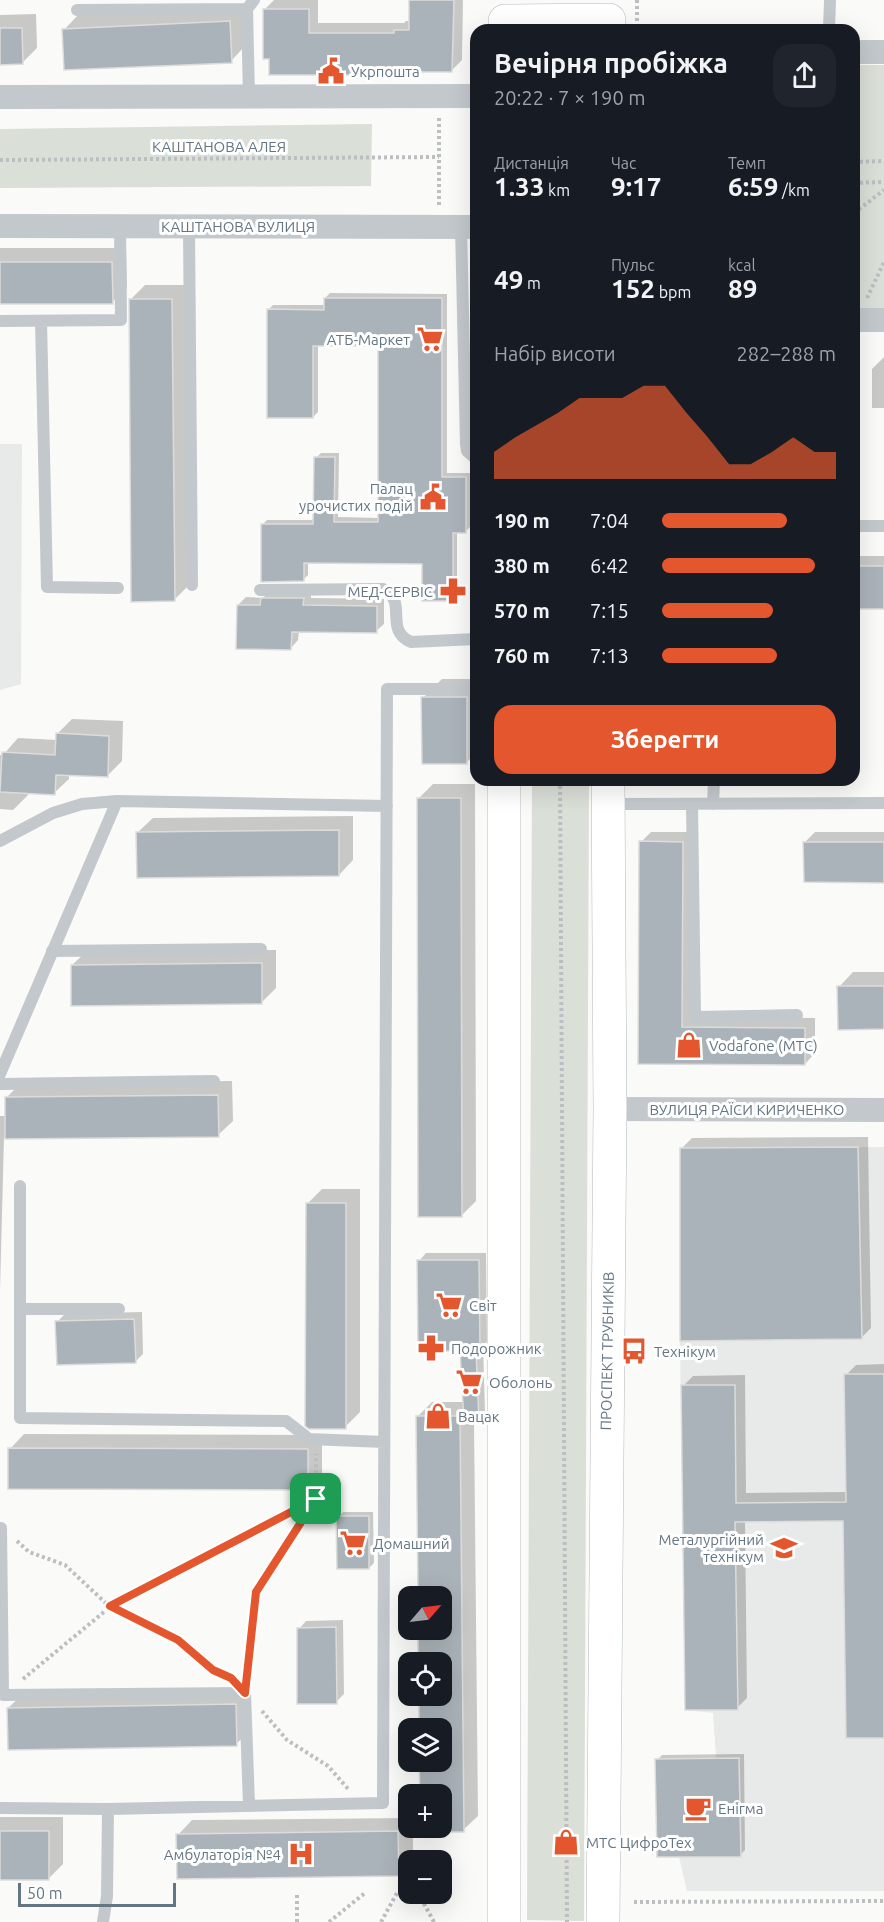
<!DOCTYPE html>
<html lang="uk">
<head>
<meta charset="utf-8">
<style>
  :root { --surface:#171b24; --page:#20242c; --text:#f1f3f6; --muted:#9ea1a6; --accent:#e4572e }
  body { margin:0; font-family:Ubuntu,sans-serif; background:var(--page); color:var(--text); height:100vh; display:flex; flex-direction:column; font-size:22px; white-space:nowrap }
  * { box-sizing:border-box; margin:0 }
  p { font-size:20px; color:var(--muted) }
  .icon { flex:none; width:33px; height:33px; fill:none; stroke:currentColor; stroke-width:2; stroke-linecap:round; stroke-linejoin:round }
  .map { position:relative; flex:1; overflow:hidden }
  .details { position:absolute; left:470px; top:24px; width:390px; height:762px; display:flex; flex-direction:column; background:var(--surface); border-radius:18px; box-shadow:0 6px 24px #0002 }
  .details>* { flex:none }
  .needle { width:39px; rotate:62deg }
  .tools { position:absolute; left:398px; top:1586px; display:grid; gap:12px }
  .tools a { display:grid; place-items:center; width:54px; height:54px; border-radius:12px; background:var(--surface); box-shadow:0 6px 24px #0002; font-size:30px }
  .scale { position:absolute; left:18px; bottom:15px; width:158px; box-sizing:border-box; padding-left:6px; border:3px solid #657683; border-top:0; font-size:16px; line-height:21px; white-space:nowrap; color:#657683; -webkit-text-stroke:4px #fff; paint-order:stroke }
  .pin { position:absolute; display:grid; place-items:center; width:51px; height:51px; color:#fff; margin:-26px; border-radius:12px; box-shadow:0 3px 9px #0006 }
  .round { display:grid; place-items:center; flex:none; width:63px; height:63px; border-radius:18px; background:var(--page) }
  .overview { display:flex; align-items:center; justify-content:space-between; height:102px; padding:0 24px }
  h1 { font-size:27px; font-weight:700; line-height:45px }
  .figures { display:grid; grid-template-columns:repeat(3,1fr); gap:9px; height:102px; padding:6px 24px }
  .figures div { display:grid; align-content:center }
  .figures b { font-size:26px; font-weight:700 }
  .figures small { font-size:16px; font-weight:400 }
  .figures p { font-size:16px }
  .chart { height:168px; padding:12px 24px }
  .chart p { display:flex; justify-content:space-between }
  .chart svg { width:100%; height:108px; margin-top:6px; fill:var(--accent); opacity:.7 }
  .primary-button { display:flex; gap:12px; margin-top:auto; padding:12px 24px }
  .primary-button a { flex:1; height:69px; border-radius:18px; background:var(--accent); color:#fff; font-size:24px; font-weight:700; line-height:69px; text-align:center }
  ul { padding:0 24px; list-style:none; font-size:20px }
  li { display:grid; grid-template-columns:96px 72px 1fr; align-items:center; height:45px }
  li i { height:15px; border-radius:8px; background:var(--accent) }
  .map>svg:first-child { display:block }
  .built { fill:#e8e9e9 }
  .green { fill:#dadfd7 }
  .shadow { fill:#0003 }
  .building { fill:#aab3b9; stroke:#dcdcda; stroke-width:1.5 }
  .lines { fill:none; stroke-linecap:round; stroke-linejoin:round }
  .secondary-casing { stroke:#b3babf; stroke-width:34 }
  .path { stroke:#bbbfc2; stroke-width:4; stroke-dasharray:3 3; stroke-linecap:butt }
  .lane { stroke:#c3c8cc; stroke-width:12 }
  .street { stroke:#c3c8cc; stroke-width:24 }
  .secondary { stroke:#fff; stroke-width:33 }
  .route-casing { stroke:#fff; stroke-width:12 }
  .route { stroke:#e4572e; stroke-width:8 }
  .labels { text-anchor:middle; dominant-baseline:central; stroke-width:6; stroke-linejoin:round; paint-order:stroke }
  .poi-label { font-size:15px; fill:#657683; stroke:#fff; text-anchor:start }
  .street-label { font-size:15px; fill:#657683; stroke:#fff }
</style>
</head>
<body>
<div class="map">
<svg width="884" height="1922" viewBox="0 0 884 1922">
  <rect width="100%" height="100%" fill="#fafaf8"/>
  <path class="built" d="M0,444H22L21,684L0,690Z
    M884,1147V1891H687L679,1857H657L655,1759L716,1758L713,1713L685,1710L680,1341V1148Z"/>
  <path class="green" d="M854,65H884V310H854Z
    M372,124L371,186L0,188V129Z
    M532,780H589L584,1921L527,1920Z"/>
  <path class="shadow" d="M274,0H318V23H404L406,21H411V0H463L462,60L452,70H411L408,73L270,57L265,9Z
    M244,7L245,46L231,61L64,30L78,15Z
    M36,14L37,48L22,63H0V15Z
    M0,248H126L127,288L112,302L0,303Z
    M145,285H186L189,585L174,600L131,299Z
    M330,293L447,294V473H470V527L465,532L457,531V595L453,600L423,562H308V575L303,580L262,525L267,520H315L316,458L321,453H339L338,517L379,518V345H318V412L313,417L268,310L273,305H325V298Z
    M884,357V408H872V369Z
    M854,556H884V607H854Z
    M270,591H311V598L384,599V624L376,631H299L298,640L291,648L238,605L246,597L263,598Z
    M442,679H476V753L466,763L423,698Z
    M72,719L123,721L122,761L107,776L69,774V779L54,793L28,792V795L13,810L0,809V755H3L18,738L57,740V734Z
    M433,784H475L476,1201L461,1216L418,799Z
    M353,816V860L339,875L138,832L153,818Z
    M651,832H692L691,1017L815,1018V1053L805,1064L640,1062L641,842Z
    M815,832H884V881L805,842Z
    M276,950V988L261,1003L72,965L87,951Z
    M853,972H884V1028L839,987Z
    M232,1081L233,1121L218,1135L4,1137L0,1291V1116H7L6,1098L21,1083Z
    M868,1137L871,1328L861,1338L682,1148L692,1138Z
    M322,1189H360V1412L345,1427L308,1203Z
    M426,1253H486L487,1342L483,1345L485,1413L478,1420L474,1421L478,1816L463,1830L421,1831V1827H441V1794H421V1761H441V1728H420V1695H441V1662H420L419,1629H441V1596H419L417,1417L432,1402H464L461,1349L419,1261Z
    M142,1312L143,1354L135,1362L57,1322L65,1314Z
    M884,1364V1736L844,1519L745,1520L747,1698L737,1708L683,1386L693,1376L745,1375L746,1493L847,1492L846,1375L856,1365Z
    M24,1434L322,1435V1474L307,1488L10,1449Z
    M343,1512H373L374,1563L369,1568L338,1517Z
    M343,1620L344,1694L336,1702L299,1629L306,1621Z
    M250,1690L251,1730L236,1744L8,1708L23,1694Z
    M744,1754L745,1850L740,1855L657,1760L662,1755Z
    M0,1817H63V1864L49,1878L0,1879Z
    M408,1818V1827H413V1860H408V1865L399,1874L178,1835L192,1820Z"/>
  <path class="building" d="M409,0H454L452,72H409V75H269V59H263V9H309V33H394V30H409Z
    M230,21L232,63L64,70L62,29Z
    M0,28H22L23,64L0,65Z
    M0,262H112L113,304H0Z
    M324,298H442V477H466V533H453V601H422V564L304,563V581L261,582V524H313L314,457H335L334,522H378V346H313V418H267V309L324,310Z
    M129,299H172L175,601L131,602Z
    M854,566H884V609H854Z
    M261,598H304L303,605L377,606V633L292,632L291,650L236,649L237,605H260Z
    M421,697H467V764H422Z
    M56,733L109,736L108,777L56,775L55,795L0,792L2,752L55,755Z
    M417,798H461L462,1217H418Z
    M339,830V876L137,878L136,832Z
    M639,841L683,842L682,1027L805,1028V1065L638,1064Z
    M803,842H884V883L804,882Z
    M262,963V1004L71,1006V965Z
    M837,986H884V1029L838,1030Z
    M218,1095L219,1137L5,1139V1097Z
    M858,1147L862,1339L680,1341V1148Z
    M306,1203H346V1429H309L305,1426Z
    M417,1260H479L480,1351H476L479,1422H464L460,1351H418Z
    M134,1319L136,1363L57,1365L55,1321Z
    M844,1374H884V1738H846L843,1521L735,1522L738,1710H685L681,1385H735L736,1503L846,1502Z
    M416,1416H460L464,1832H441V1794H420L419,1761H441V1728H419V1695H441V1662H418V1629H441V1596H418Z
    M8,1448L308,1449V1490L8,1489Z
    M336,1516H369V1569H337Z
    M336,1627L337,1704H297V1628Z
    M236,1704L237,1746L8,1750L7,1708Z
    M739,1758L741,1857H657L655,1759Z
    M0,1831H49V1880H0Z
    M398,1831L399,1876L177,1879L176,1834Z"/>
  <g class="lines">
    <g class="secondary-casing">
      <path id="secondary" d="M505,21L609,20
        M504,1922V780
        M603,1922L610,1109L608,780"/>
    </g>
    <path class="path" d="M637,0V30
      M439,118V207
      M0,160L439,157
      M854,162L884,161
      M854,183L884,182
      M854,213L884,190
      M867,298L884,262
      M560,780L567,1922
      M17,1541L29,1552L65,1565L110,1607L178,1640L213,1670L228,1676
      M247,1677L256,1591L316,1499V1454
      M23,1679L110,1607L316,1499
      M262,1711L287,1740L328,1766L349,1790
      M418,1893L434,1922
      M634,1902L884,1901
      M297,1922V1894
      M329,1922L365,1893
      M381,1922L397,1893"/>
    <path class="lane" d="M77,10L247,9
      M829,30L830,0
      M249,97L247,9L254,0
      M189,227L192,585
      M461,227L466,444L467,451L476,459
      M0,321L121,320L120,226
      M41,321L47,587L118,588
      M854,526H884
      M260,590L383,589C409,601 383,630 411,642L476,639
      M610,804L884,803
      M692,804L695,1017L797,1015
      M713,804L714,780
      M0,841L53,813L82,804L117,801
      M52,951L261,949
      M0,1074L117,801L387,806
      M0,1084L214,1081
      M20,1186V1418L286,1421L309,1439L384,1442
      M20,1309H119
      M1,1528L3,1695L245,1693L249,1805
      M0,1808L108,1809
      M103,1922L107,1896L108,1809L383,1803L387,689H476"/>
    <path class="street" d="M854,52H884
      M0,97L476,96
      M0,226L476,227
      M854,320H884
      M610,1109L884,1110"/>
    <use href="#secondary" class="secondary"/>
  </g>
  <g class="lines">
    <g class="route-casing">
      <path id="route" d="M316,1499L256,1592L245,1693L231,1678L213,1670L178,1640L110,1606Z"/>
    </g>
    <use href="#route" class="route"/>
  </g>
  <defs>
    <g id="civic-bare" transform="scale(2.07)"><path d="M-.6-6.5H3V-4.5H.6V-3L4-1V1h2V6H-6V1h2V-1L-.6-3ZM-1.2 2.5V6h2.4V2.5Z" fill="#e4572e" stroke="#fff" stroke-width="2.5" paint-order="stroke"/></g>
    <g id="supermarket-bare" transform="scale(2.07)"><path d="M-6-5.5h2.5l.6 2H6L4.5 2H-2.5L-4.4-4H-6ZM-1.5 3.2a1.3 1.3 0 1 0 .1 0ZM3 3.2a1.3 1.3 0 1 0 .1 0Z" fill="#e4572e" stroke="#fff" stroke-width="2.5" paint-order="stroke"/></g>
    <g id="pharmacy-bare" transform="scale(2.07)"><path d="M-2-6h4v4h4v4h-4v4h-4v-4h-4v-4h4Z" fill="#e4572e" stroke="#fff" stroke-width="2.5" paint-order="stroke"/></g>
    <g id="shop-bare" transform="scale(2.07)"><path d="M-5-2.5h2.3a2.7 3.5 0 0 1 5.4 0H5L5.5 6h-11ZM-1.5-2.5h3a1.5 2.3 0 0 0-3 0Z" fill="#e4572e" stroke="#fff" stroke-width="2.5" paint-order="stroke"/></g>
    <g id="bus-bare" transform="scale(2.07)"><path d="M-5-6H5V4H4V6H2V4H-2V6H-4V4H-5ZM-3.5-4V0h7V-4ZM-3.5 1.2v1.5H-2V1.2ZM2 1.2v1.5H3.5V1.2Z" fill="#e4572e" stroke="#fff" stroke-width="2.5" paint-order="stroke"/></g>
    <g id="university-bare" transform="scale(2.07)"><path d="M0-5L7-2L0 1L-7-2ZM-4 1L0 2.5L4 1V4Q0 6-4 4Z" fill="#e4572e" stroke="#fff" stroke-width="2.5" paint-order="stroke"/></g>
    <g id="cafe-bare" transform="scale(2.07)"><path d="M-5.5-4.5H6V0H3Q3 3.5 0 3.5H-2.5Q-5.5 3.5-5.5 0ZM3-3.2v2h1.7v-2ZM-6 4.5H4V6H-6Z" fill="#e4572e" stroke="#fff" stroke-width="2.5" paint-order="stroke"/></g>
    <g id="hospital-bare" transform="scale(2.07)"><path d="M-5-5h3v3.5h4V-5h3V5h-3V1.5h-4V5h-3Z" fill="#e4572e" stroke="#fff" stroke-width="2.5" paint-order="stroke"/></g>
  </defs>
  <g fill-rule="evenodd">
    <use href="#civic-bare" x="331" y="71"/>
    <use href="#supermarket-bare" x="430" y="339"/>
    <use href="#civic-bare" x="433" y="497"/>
    <use href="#pharmacy-bare" x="453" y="591"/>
    <use href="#shop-bare" x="689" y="1045"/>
    <use href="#supermarket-bare" x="449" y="1305"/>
    <use href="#pharmacy-bare" x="431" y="1348"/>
    <use href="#bus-bare" x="634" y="1351"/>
    <use href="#supermarket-bare" x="469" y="1382"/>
    <use href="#shop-bare" x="438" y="1416"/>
    <use href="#supermarket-bare" x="353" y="1543"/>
    <use href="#university-bare" x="784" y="1548"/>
    <use href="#cafe-bare" x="698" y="1808"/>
    <use href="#shop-bare" x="566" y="1842"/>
    <use href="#hospital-bare" x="301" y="1854"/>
  </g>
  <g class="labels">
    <g class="poi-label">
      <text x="351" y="71">Укрпошта</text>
      <text x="410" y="339" text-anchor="end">АТБ-Маркет</text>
      <text x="413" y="488" text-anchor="end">Палац<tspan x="413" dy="17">урочистих подій</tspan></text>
      <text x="433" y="591" text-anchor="end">МЕД-СЕРВІС</text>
      <text x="709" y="1045">Vodafone (МТС)</text>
      <text x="469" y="1305">Світ</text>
      <text x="451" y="1348">Подорожник</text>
      <text x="654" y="1351">Технікум</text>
      <text x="489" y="1382">Оболонь</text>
      <text x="458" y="1416">Вацак</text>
      <text x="764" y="1539" text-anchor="end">Металургійний<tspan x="764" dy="17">технікум</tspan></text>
      <text x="373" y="1543">Домашний</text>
      <text x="718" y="1808">Енігма</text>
      <text x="586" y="1842">МТС ЦифроТех</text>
      <text x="281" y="1854" text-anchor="end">Амбулаторія №4</text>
    </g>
    <g class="street-label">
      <text x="219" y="146">КАШТАНОВА АЛЕЯ</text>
      <text x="238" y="226">КАШТАНОВА ВУЛИЦЯ</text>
      <text x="747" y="1109">ВУЛИЦЯ РАЇСИ КИРИЧЕНКО</text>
      <text transform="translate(607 1351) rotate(-89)">ПРОСПЕКТ ТРУБНИКІВ</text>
    </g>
  </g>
</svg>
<div class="tools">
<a><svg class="needle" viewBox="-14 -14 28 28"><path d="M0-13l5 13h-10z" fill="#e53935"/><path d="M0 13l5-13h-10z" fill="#9ea1a6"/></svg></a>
<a><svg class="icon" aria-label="locate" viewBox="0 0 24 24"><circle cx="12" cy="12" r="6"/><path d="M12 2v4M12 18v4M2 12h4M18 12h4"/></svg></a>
<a><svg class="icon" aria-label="layers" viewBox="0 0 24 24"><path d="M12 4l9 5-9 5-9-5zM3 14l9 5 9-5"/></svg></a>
<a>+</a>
<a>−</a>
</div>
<div class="scale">50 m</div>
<div class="pin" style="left:316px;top:1499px;background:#1e9e55"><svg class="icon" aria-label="arrive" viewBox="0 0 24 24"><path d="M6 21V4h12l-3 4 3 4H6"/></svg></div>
<section class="details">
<div class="overview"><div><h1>Вечірня пробіжка</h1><p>20:22 · 7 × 190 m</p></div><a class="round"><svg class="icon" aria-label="share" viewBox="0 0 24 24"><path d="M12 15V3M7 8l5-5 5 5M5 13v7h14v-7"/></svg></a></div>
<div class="figures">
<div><p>Дистанція</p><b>1.33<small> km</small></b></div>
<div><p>Час</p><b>9:17</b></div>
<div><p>Темп</p><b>6:59<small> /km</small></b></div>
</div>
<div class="figures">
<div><b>49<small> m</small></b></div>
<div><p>Пульс</p><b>152<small> bpm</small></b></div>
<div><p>kcal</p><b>89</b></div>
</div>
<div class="chart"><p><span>Набір висоти</span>282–288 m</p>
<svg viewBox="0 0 160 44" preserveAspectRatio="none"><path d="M0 44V33L10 27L20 22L30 17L40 11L50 11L60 11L70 6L80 6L90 17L100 27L110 38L120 38L130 33L140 27L150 33L160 33V44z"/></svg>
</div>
<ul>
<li><b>190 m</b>7:04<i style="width:72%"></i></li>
<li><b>380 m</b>6:42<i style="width:88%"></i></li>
<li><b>570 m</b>7:15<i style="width:64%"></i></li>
<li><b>760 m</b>7:13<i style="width:66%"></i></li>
</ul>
<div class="primary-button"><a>Зберегти</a></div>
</section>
</div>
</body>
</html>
